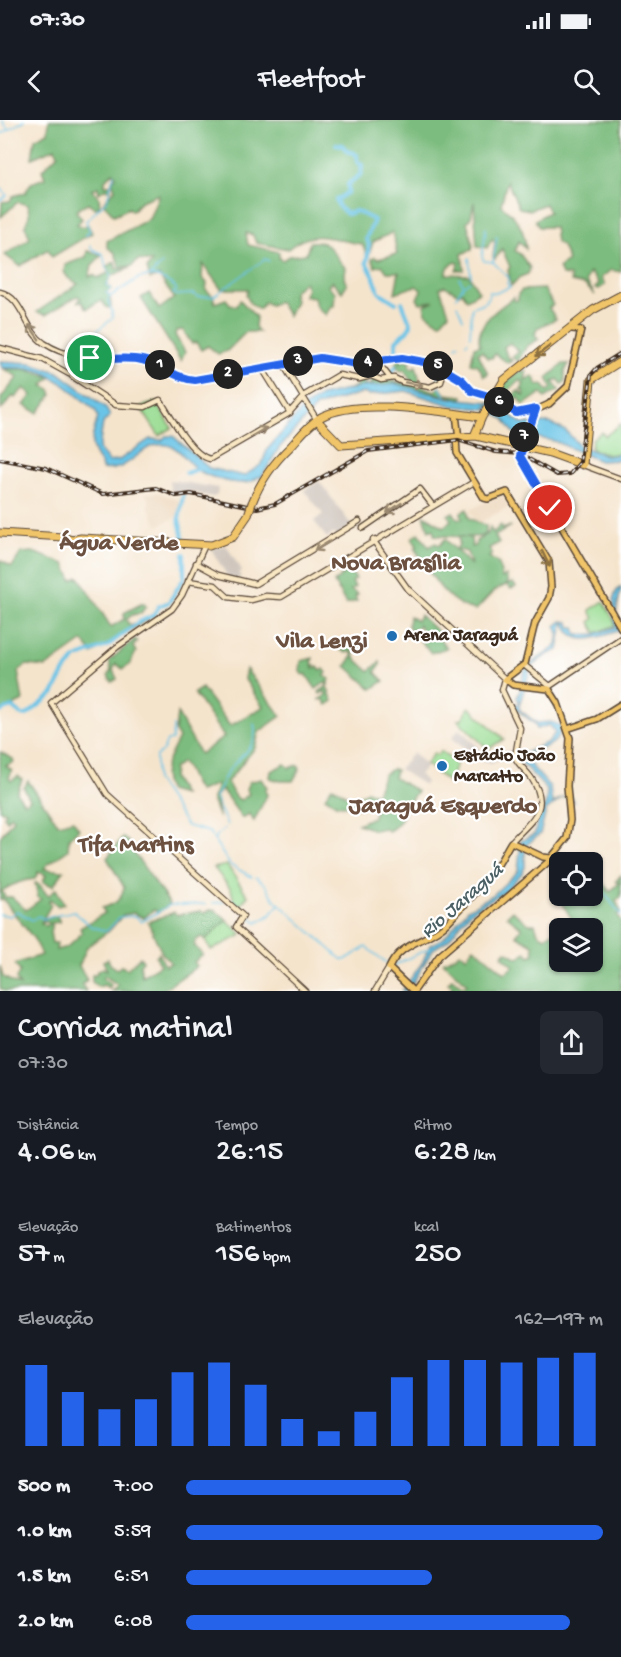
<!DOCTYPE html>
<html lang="pt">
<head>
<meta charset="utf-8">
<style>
  :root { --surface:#171b24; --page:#242831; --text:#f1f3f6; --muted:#9ea1a6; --accent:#2563eb }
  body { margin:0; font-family:"Gochi Hand",sans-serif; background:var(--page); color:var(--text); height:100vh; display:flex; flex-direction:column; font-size:22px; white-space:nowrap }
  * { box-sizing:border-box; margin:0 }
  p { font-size:20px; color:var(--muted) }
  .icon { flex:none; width:33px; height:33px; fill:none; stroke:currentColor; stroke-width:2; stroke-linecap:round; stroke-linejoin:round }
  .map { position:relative; height:871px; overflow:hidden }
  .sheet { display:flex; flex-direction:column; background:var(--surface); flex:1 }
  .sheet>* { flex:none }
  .buttons { position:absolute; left:549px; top:732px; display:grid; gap:12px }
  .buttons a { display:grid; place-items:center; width:54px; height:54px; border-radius:9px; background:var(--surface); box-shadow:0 2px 4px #0004; font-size:30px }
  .pin { position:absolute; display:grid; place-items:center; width:51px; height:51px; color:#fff; margin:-26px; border:3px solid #fff; border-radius:50%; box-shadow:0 2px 6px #0007 }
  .km { position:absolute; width:30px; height:30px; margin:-15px; border-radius:50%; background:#222; color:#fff; font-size:16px; line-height:30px; text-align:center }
  .round { display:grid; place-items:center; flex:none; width:63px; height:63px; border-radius:9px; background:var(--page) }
  .headline { display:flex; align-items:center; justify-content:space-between; height:102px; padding:0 18px }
  h1 { font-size:33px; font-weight:600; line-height:45px }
  .figures { display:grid; grid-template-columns:repeat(3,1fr); gap:9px; height:102px; padding:6px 18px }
  .figures div { display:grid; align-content:center }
  .figures b { font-size:30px; font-weight:600 }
  .figures small { font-size:16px; font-weight:400 }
  .figures p { font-size:16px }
  .chart { height:168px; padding:12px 18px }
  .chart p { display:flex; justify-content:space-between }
  .chart svg { width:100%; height:108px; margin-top:6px; stroke:var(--accent); stroke-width:6 }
  ul { padding:0 18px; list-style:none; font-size:20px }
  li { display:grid; grid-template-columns:96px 72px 1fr; align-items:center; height:45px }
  li i { height:15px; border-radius:8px; background:var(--accent) }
  .status { display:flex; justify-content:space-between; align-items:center; height:42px; padding:0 30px; background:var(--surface); direction:ltr }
  .status svg { height:16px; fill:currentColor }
  header { display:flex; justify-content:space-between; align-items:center; height:78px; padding:0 18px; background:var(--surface); font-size:27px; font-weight:600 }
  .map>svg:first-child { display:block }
  .built { fill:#edd7bb }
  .industrial { fill:#ccc2b9 }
  .green { fill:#9bdd94; stroke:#6b8459; stroke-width:1.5 }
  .forest { fill:#7cbc7e; stroke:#5c734e; stroke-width:1.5; fill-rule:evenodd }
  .water { fill:#6ac4e7; stroke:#527782; stroke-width:1.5 }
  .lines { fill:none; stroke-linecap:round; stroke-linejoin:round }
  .stream { stroke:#6ac4e7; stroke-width:1.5 }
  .river { stroke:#6ac4e7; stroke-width:4 }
  .secondary-casing { stroke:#574638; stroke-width:7 }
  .primary-casing { stroke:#574638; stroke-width:8 }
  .highway-casing { stroke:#574638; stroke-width:9 }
  .secondary { stroke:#f9e7c3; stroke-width:4.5 }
  .primary { stroke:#f0c469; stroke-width:5 }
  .highway { stroke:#f0c469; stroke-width:7 }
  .rail-casing { stroke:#3b2a1e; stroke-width:4 }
  .rail { stroke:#fff; stroke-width:1.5; stroke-dasharray:4.5; stroke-linecap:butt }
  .highway-bridge-casing { stroke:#574638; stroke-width:9; stroke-linecap:butt }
  .highway-bridge { stroke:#f0c469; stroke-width:7 }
  .oneway { stroke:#9a8870 }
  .oneway2 { stroke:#8c6f40 }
  .route-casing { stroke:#fff; stroke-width:12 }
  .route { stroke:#2563eb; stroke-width:8 }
  .poi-dot { fill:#1f6fb2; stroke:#fff; stroke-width:2 }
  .labels { text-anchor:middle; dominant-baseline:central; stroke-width:4.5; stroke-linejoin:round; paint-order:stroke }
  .poi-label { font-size:18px; font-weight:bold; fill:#3b2a1e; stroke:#fff; text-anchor:start }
  .water-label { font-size:20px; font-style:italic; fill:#4b6064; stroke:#fff }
  .district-label { font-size:24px; font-weight:bold; fill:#6d5140; stroke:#fff }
</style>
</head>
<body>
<div class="status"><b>07:30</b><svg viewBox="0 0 49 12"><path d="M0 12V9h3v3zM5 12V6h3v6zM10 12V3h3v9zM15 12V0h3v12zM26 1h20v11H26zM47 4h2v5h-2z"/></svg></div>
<header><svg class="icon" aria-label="back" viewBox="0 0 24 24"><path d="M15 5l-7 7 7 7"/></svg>Fleetfoot<svg class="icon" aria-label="search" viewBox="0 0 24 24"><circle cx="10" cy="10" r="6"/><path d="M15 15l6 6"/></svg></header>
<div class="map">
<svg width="621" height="871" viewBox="0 0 621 871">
  <rect width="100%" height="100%" fill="#fff"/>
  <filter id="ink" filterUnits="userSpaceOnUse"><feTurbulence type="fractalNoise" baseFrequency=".0167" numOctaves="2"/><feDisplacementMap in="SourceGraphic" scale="12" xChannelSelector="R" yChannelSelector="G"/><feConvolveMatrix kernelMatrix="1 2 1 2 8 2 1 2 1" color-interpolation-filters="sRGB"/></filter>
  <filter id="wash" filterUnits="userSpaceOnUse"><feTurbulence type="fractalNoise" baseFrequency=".008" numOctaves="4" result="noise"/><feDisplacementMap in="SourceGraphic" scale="24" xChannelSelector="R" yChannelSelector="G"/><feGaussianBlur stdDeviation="1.35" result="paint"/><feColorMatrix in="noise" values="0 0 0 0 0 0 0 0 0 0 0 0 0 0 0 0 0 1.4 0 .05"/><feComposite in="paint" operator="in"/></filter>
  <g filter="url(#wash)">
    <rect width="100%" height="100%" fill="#f5e4cc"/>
    <path class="built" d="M145,373H159L180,381L178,396L158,406L147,384L150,382Z
      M504,373L513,384L481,402L476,400L470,390Z"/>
    <path class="industrial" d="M169,360L218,368L217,375L213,377L191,372L171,373Z
      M319,361L352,406L336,416L334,413L327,418L314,401L323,394L304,370Z
      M226,425L242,451L239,453L241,457L231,462L211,429Z
      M459,609L482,630L493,633L514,630L513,637L494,641V643L482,641L452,618Z
      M413,633L427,646L419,654L426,662L424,665L399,649Z"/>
    <path class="green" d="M156,282L172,308L159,316L140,287Z
      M621,304V333L608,335L591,329L592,319L602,312L605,316Z
      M604,481L616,505L596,513L590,502L594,499L590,490Z
      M469,587L504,619L488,629L458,600L462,599Z
      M441,631L456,644L449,663L426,644L434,633L437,635Z
      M227,745L248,776L242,783V787L234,781L231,769L214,748Z
      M227,800L242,815L211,830L205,820Z"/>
    <path class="forest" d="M49,0H621V152L611,150L601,158L605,165L599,169L595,168L599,164L590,152L586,161L595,175L585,165L571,162L570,156L562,155L559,147L568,141L562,126L556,122L554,107H539L535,100L549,92L545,84L530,90L519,88L507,61L501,85C517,97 525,110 526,129L519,121L515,131L520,134L530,148L528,154L520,157L511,166L508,150L510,147L502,129L495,139L493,137L495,121L492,119L487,128L477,126L474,82L471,97L467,102L473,125L472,129L462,134L464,150H456L459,143L456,142L449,146L446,154L469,155L479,172L467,179L462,172L459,174L445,166L440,168L449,193L440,203L426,193L424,185L434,181L420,183L417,179L421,170L416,166L395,173L399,152H387L382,145L375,147L372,139L375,137L378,139L397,134L393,112L373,122L368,138L362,124C332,120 313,107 288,129L256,123L253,115L246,113L248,125L279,132V138L283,140L289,136L306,134L310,122C333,119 332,136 346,148L344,159L347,164L342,172L332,161L328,166L335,172L334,186L330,187L326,195L316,186L314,177L305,176L307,168L304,162L293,172L295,181L288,196L279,182L270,185L265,182L259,189L250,183L246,175L248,169H221L203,144L202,158L207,163L206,170L213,176L215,183L226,179L230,184L236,186L240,180L256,197L255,207L259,212H246L227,231L218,234L208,226L201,230L196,222L192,224L183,210L176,211L175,215L185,232L181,241L141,178L149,173L159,189L174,178L159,156L150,159L147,148L152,142L138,140L132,146L120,147L115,133L107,127V121L149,99L159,74L141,81L132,91L129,88L114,95L103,83L115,69L112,61L116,56L113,52L105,60V65H110L111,70L104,69L99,73L98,67L92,69L99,77L100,87L95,88L88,83L76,91L82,99L77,104L82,107L88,105L92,113L52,137L48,129L20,146L5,135L30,118L25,106L29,96L28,85L18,82L1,97L2,82L10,81L13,76L25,73L31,63L45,58L42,50L58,34L55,28L32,38L35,19L48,12Z
      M87,131L102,135L92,145L89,157L93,155L98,158L110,152L106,147L115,142L116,149L130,148L111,156L107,165L111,169L106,173L110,176L111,187L107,188L101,180L86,189L82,182H78L81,178L77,176L46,195L37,192L78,164L68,158L64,152L65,145L86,137Z
      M544,169L553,185L549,188L556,199L537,208L535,215L539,219L527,226L518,241L512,237L519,232L510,223L504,227L507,236L512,241L508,243L495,234L492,238H487L482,231L478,233L488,254L484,256L478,245L471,243L474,227L480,225C474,204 499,188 514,177V181L518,180V174L522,170Z
      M397,239H401V243L404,239L411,241L409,245L413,249L416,245L421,266L435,271L440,267L445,274L463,276L462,279L396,264L345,271L356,266L358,259L348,245H355L365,265L373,264L369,258L413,264L404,249L401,251L396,245Z
      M563,244H569L565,251V262L562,264L558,259L553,262L559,270L545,278L541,273L524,285L518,277L513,286L503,279V274L509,279L518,271L524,276L523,270L520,271L524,264L520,260L506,273L502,272L500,267L518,252L527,250L525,260L533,256L538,265L542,264L548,271L552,268L547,258Z
      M4,249H24L51,257L43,265L50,269L52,275L38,293L24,285L32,275L24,268L15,278L13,276L1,290V278L18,257Z
      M467,389L469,398L486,406V414L482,416C477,418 439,416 434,415V409L429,411L424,395L444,407L451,400L448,395L453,392L457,398L462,399L461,392Z
      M501,405L503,409L511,406L495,416L499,423L489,428L492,434L489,437L499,444L502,458L506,455L508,464L513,463L516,467L511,469L506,465L494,471L476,490C446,486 430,452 415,429L417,426L412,418L419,413L429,427L435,423L440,425L445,419L471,445L467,432L456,429L459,425V416L471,418L472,427L476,426V421L488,414L490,407L493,413Z
      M33,432L65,444L72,460L79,457L111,507L124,499V493L143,483L146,486L141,493L132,495L126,500L130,505L149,499L92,534L83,521L46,547L27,545L18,551L23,581L0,592V440L12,447L21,433Z
      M349,450L356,459L352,462L355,467L351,470L358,475L355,477L357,481L346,484L334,462Z
      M420,495L442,516L440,520L447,528L431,533L417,517L422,511L419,505L412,512L408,506L409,496L417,501Z
      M135,519L137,521L133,527L136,532L129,545L123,549L116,544L113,550L117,559L112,562L108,556L111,550L109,541Z
      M351,522L355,538L369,551L380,542V545L375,552L384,561L372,569L346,546L353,536L350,531L346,533L339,529Z
      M313,538L312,544L315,545L313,548L318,547L321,551L324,549L327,553L324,556L330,559L327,567L333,581L327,585L323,579L319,580L326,575L325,571L320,574L319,572L327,566L326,562L316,569L306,554L303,555L300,552L301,541Z
      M246,549L281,596L259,612L255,628L227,662L235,677L241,680L249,674L246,669L249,662L261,659L267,667L265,670L267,675L254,701L249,694L242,698L222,670L215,676L219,698L212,680L217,664L199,671C190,661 190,650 182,642L174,648L173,658L183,675L169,671C157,652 171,635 179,618L175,611L177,593L200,634L224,617L194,573L202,568L230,606L263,587L244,558Z
      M0,632L13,639L14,642L6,646L12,651L9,658L11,661L18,656L22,660L17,673L24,683L30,680L24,668L28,661L58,704L73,700L79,709L69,718L68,730L47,745L44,749L64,751L53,766L43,762L46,755L38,752L35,759C23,760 11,765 2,771L5,777H12L26,790L41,779L38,777L35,763L39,764L48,776L56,769L64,784L58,786L50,779L48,782L51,785L41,803L46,806L49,803L44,801L45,799L57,796L60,802L52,803L50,812L52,823H57L56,830L67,827L82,813L80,808L105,793L102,788C115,784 121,781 124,767L107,738L123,717L132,726L134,733L170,784L159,792L153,790L144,798L134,793L123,795L110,810L87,827L79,846L87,860L82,865L86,871H4L0,868V846L3,857L20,866L16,859L20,851L15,844L41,835L34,819L2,778L0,780V717L13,699L11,695L7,700L4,696L6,692L0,690Z
      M285,644L290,648L298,645L300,648L293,661H280L270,658L271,651Z
      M392,649L396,650L394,658L417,671C405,685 404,704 388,711L384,708L374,710L358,704L373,697L375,690L386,688L382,682H368L362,688L336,684L325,677L332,667C351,673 346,686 367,671L376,674L384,654Z
      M621,755V777L616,781L621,792L617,795L621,802V871H449L453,867L448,863L452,858L463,867L467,864L443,842L461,833L466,837L474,827L505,853L514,846L502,836L506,831L518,838L526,832L530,836L534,834L533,825L516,815L522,808L507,796L512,791L529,804H535L538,813L545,817L572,799L562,783L551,771L555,768L560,776H592L593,764L595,766L601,760L610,772L619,763L616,761ZM560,808H592V842H560Z
      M209,790H215L227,800L205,820L202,817L196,820L194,825L203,835L194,842L197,846C188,854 168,865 162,871H111L118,865L105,856L103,858L111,865L109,868L104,865L98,867L92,862V855H96L97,851L103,848L107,850L103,841L108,839L110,844L117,849L121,846L127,849L140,837L143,841L140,844L142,856L160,845L156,836L159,833L165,846L171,843L162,833L148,802L174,792L177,795L201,791L206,793Z"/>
    <path class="water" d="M0,241L31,243L58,252L105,287L110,296L103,303L99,329L109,342L119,340L150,319L162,320L166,316H173L209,348L244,356L262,344L267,330L304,287L321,276L360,267L397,264L449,278L489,282L486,289L453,286L406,271L369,275L363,273L337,280L316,287L279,328L261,358L259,356C247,371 213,358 201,352C187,345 183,328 167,325C140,320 132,354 102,349L101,343C86,326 93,316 98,297L95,290L62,263L45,253L28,248H2Z
      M491,282L523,304L550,303L566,311L580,326L607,336L621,334V340L600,341L554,321L514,313L504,299L488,290Z
      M621,467L616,493L621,510C604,515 573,531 565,503H563L558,530L547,535L531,547L519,586L520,590L537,603L551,602L561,606C560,626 544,627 529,633L527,641L550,667L552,683C559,681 564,674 572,677L574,683L571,677L562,678L546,691L540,714L525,726V747L522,753L504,772L470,792L448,820L433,829L411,866L407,871H402L422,843L430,825L444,818L468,789L493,775L518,751L521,721L535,714L538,695L546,684L547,670L521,642V635L548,622L556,612L549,605L537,609L535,604L512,586L519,583L517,577C522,569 521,557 526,549C535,538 548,535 557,524L559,513L556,506L562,501L569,502L570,507H575L577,515L595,514L616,507C616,495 608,475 621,467Z"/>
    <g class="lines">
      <path class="stream" d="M2,0L8,9
        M0,15L25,0
        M0,80L7,76L1,68
        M87,100L107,80L114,54
        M486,108L482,137L484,141L493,142
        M85,116L90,111L86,101
        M90,125L92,129L103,134L106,148L111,155L107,166L111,169L106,173L110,176L108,180L112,192
        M469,138L471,157
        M150,156C158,156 173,163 177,170L173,173L176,175L194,174L197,177L214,176L265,139L269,141
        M459,158L463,164
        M111,176L139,158L150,156L162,144
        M456,177L463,166L470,161
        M457,185L463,199
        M470,216L472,187L486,182L490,172L496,173L510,167L507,163L509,158L493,142L497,116
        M466,223L468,221
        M456,226L459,224
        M86,228L93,222L94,213L113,198L112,193
        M86,229L88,235
        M438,263L439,255
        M439,266L445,276
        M173,606L172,620L167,621L163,631L156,636V660L187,706L209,712L230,745L252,757
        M227,705L215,677C220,669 221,663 226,655C236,635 260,631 254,604
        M220,713L225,708
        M214,720L218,714
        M551,743L560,750
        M256,757L265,764L275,780L341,839L345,840L366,827L388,844
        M592,769L602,770L621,795
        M229,782H234L245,791
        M213,783L224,782
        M179,785L206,784
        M246,793L257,803L270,795L279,784
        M0,794L10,796L17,791L32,800L38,796L44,799L62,794
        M64,794L73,791L92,807L107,811L120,797L136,796L141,802L170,785H177
        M392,846L428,829"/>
      <path class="river" d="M336,24L342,25L348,32H352L357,35V42L362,45L361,54L348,64V72L336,80L339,87L347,94L356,91L374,100L366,119L369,124L367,141
        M366,142L374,157
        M374,158L379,172L396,183
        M402,182L411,205L406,212
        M396,237V221L404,213
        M390,255L395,247
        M186,353L201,348
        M183,376L179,399L183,419
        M0,592L12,587L22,595H27L53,574L65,551L76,538L107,526L139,502L154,495L159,486L169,482L184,458V434"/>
    </g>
  </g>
  <g filter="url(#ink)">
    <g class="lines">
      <g class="secondary-casing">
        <path id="secondary" d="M0,172C23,177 25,211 44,223C80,247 115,232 153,242C168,246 178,259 195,260L320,238L358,244L402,238L435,244L462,260L473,271L492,277L517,293L536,289
          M0,228L42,239L69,254
          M377,241L390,258
          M283,244L317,300
          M262,248L290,293
          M72,256L116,285L145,287L160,280C170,295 191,335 210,339L288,294L305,275L339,255L359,259L371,256L381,260L394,258L402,262L430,267L441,262L444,250
          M583,345L621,359
          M363,408L420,369L433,386
          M373,420L408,469L505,559L502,570L520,608L515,637C519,646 527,651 532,659C552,690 529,702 511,722
          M204,427L182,475L172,489L117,527L51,583L107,674L243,796L236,807L305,871
          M196,443L218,455L255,464L359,401
          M188,461L215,465L228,477L251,480L266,476L281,477L474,362
          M524,545L550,566
          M550,566L621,518
          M375,871L389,848"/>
      </g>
      <g class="primary-casing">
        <path id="primary" d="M572,209L581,210L568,266L549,284L534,291L520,336L621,508
          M456,294L459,319
          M567,609L597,599L621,584
          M413,871L389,848C401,821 428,822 447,803C463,786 481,769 494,750C501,742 505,731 511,722L543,737L551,738
          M414,871L439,836L547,743L567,718L570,700L567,666L570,618L558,583L549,569L513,565L505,559L525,544L535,503L549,478L551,467L549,442L507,372L488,379L484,378L457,333L456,317"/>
      </g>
      <g class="highway-casing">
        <path id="highway" d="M482,297L504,260L593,190L621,175
          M317,300L341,325L476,316L550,333L583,345L591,260L621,241
          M474,316L482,297
          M252,383C261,360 273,343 291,326C300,316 309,304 321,297C357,277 441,292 482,297
          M0,413L63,417L72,420L81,418L212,425
          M209,426L233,417L248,395"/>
      </g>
      <use href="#secondary" class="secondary"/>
      <use href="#primary" class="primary"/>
      <use href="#highway" class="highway"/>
      <g class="rail-casing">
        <path id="rail" d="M0,339L46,348L103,374L156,368L176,376L191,374L257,388L275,384L368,331L458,320L496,332L520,334L557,355L570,354L580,342L591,255L597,248L621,233"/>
      </g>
      <use href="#rail" class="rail"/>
      <g class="highway-bridge-casing">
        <path id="highway-bridge" d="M248,395L252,383"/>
      </g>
      <use href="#highway-bridge" class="highway-bridge"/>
    </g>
    <defs><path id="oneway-shaft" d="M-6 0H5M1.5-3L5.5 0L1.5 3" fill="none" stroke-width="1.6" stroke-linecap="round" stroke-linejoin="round" transform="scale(1.5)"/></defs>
    <g class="oneway">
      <use href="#oneway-shaft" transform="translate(34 212) rotate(-125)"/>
      <use href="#oneway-shaft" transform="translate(414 264) rotate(10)"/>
      <use href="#oneway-shaft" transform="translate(259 312) rotate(-30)"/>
      <use href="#oneway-shaft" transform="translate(394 388) rotate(146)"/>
      <use href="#oneway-shaft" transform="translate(322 426) rotate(149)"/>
    </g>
    <g class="oneway2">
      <use href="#oneway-shaft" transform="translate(543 231) rotate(143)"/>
      <use href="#oneway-shaft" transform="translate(546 439) rotate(64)"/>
    </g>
  </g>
  <g class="lines" filter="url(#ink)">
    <g class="route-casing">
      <path id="route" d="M90,238C107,241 125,236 142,240C161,244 176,259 195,260L320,238L358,244L402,238L435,244L462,260L472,271L492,277L516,293L536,289L520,336L550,388"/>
    </g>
    <use href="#route" class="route"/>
  </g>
  <g class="poi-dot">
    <circle cx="392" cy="516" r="6"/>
    <circle cx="442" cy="646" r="6"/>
  </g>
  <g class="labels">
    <g class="poi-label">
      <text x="404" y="516">Arena Jaraguá</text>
      <text x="454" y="636">Estádio João<tspan x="454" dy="21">Marcatto</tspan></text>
    </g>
    <g class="water-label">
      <text transform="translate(463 782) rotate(-41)">Rio Jaraguá</text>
    </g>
    <g class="district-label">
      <text x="119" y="424">Água Verde</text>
      <text x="396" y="444">Nova Brasília</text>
      <text x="322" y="522">Vila Lenzi</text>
      <text x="443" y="687">Jaraguá Esquerdo</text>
      <text x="136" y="726">Tifa Martins</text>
    </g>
  </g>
</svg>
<div class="buttons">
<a><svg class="icon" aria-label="locate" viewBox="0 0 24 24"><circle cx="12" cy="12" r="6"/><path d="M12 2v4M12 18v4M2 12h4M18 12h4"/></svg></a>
<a><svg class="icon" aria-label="layers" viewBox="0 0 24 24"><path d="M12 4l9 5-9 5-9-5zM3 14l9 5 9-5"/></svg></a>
</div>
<div class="pin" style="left:90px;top:238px;background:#1e9e55"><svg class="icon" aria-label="arrive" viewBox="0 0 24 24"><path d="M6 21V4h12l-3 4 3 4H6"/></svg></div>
<div class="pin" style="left:550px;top:388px;background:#d93025"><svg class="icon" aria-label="check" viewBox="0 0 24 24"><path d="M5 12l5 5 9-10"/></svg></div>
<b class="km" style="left:160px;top:245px">1</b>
<b class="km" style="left:228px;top:254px">2</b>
<b class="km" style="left:298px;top:241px">3</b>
<b class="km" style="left:368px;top:243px">4</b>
<b class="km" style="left:438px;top:246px">5</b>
<b class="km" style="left:499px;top:282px">6</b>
<b class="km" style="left:524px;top:317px">7</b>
</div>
<section class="sheet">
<div class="headline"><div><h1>Corrida matinal</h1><p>07:30</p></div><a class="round"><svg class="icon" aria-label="share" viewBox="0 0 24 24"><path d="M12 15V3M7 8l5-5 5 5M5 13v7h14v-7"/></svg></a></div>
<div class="figures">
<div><p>Distância</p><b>4.06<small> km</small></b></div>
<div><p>Tempo</p><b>26:15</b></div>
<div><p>Ritmo</p><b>6:28<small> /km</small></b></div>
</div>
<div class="figures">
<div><p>Elevação</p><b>57<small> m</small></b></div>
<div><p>Batimentos</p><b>156<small> bpm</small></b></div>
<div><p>kcal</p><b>250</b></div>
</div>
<div class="chart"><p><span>Elevação</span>162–197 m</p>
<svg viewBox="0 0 160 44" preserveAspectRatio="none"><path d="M5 44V11M15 44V22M25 44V29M35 44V25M45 44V14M55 44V10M65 44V19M75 44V33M85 44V38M95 44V30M105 44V16M115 44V9M125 44V9M135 44V10M145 44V8M155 44V6"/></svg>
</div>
<ul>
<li><b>500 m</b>7:00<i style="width:54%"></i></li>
<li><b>1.0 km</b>5:59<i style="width:100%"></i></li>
<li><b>1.5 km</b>6:51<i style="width:59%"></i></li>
<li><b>2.0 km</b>6:08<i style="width:92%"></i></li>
</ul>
</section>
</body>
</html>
